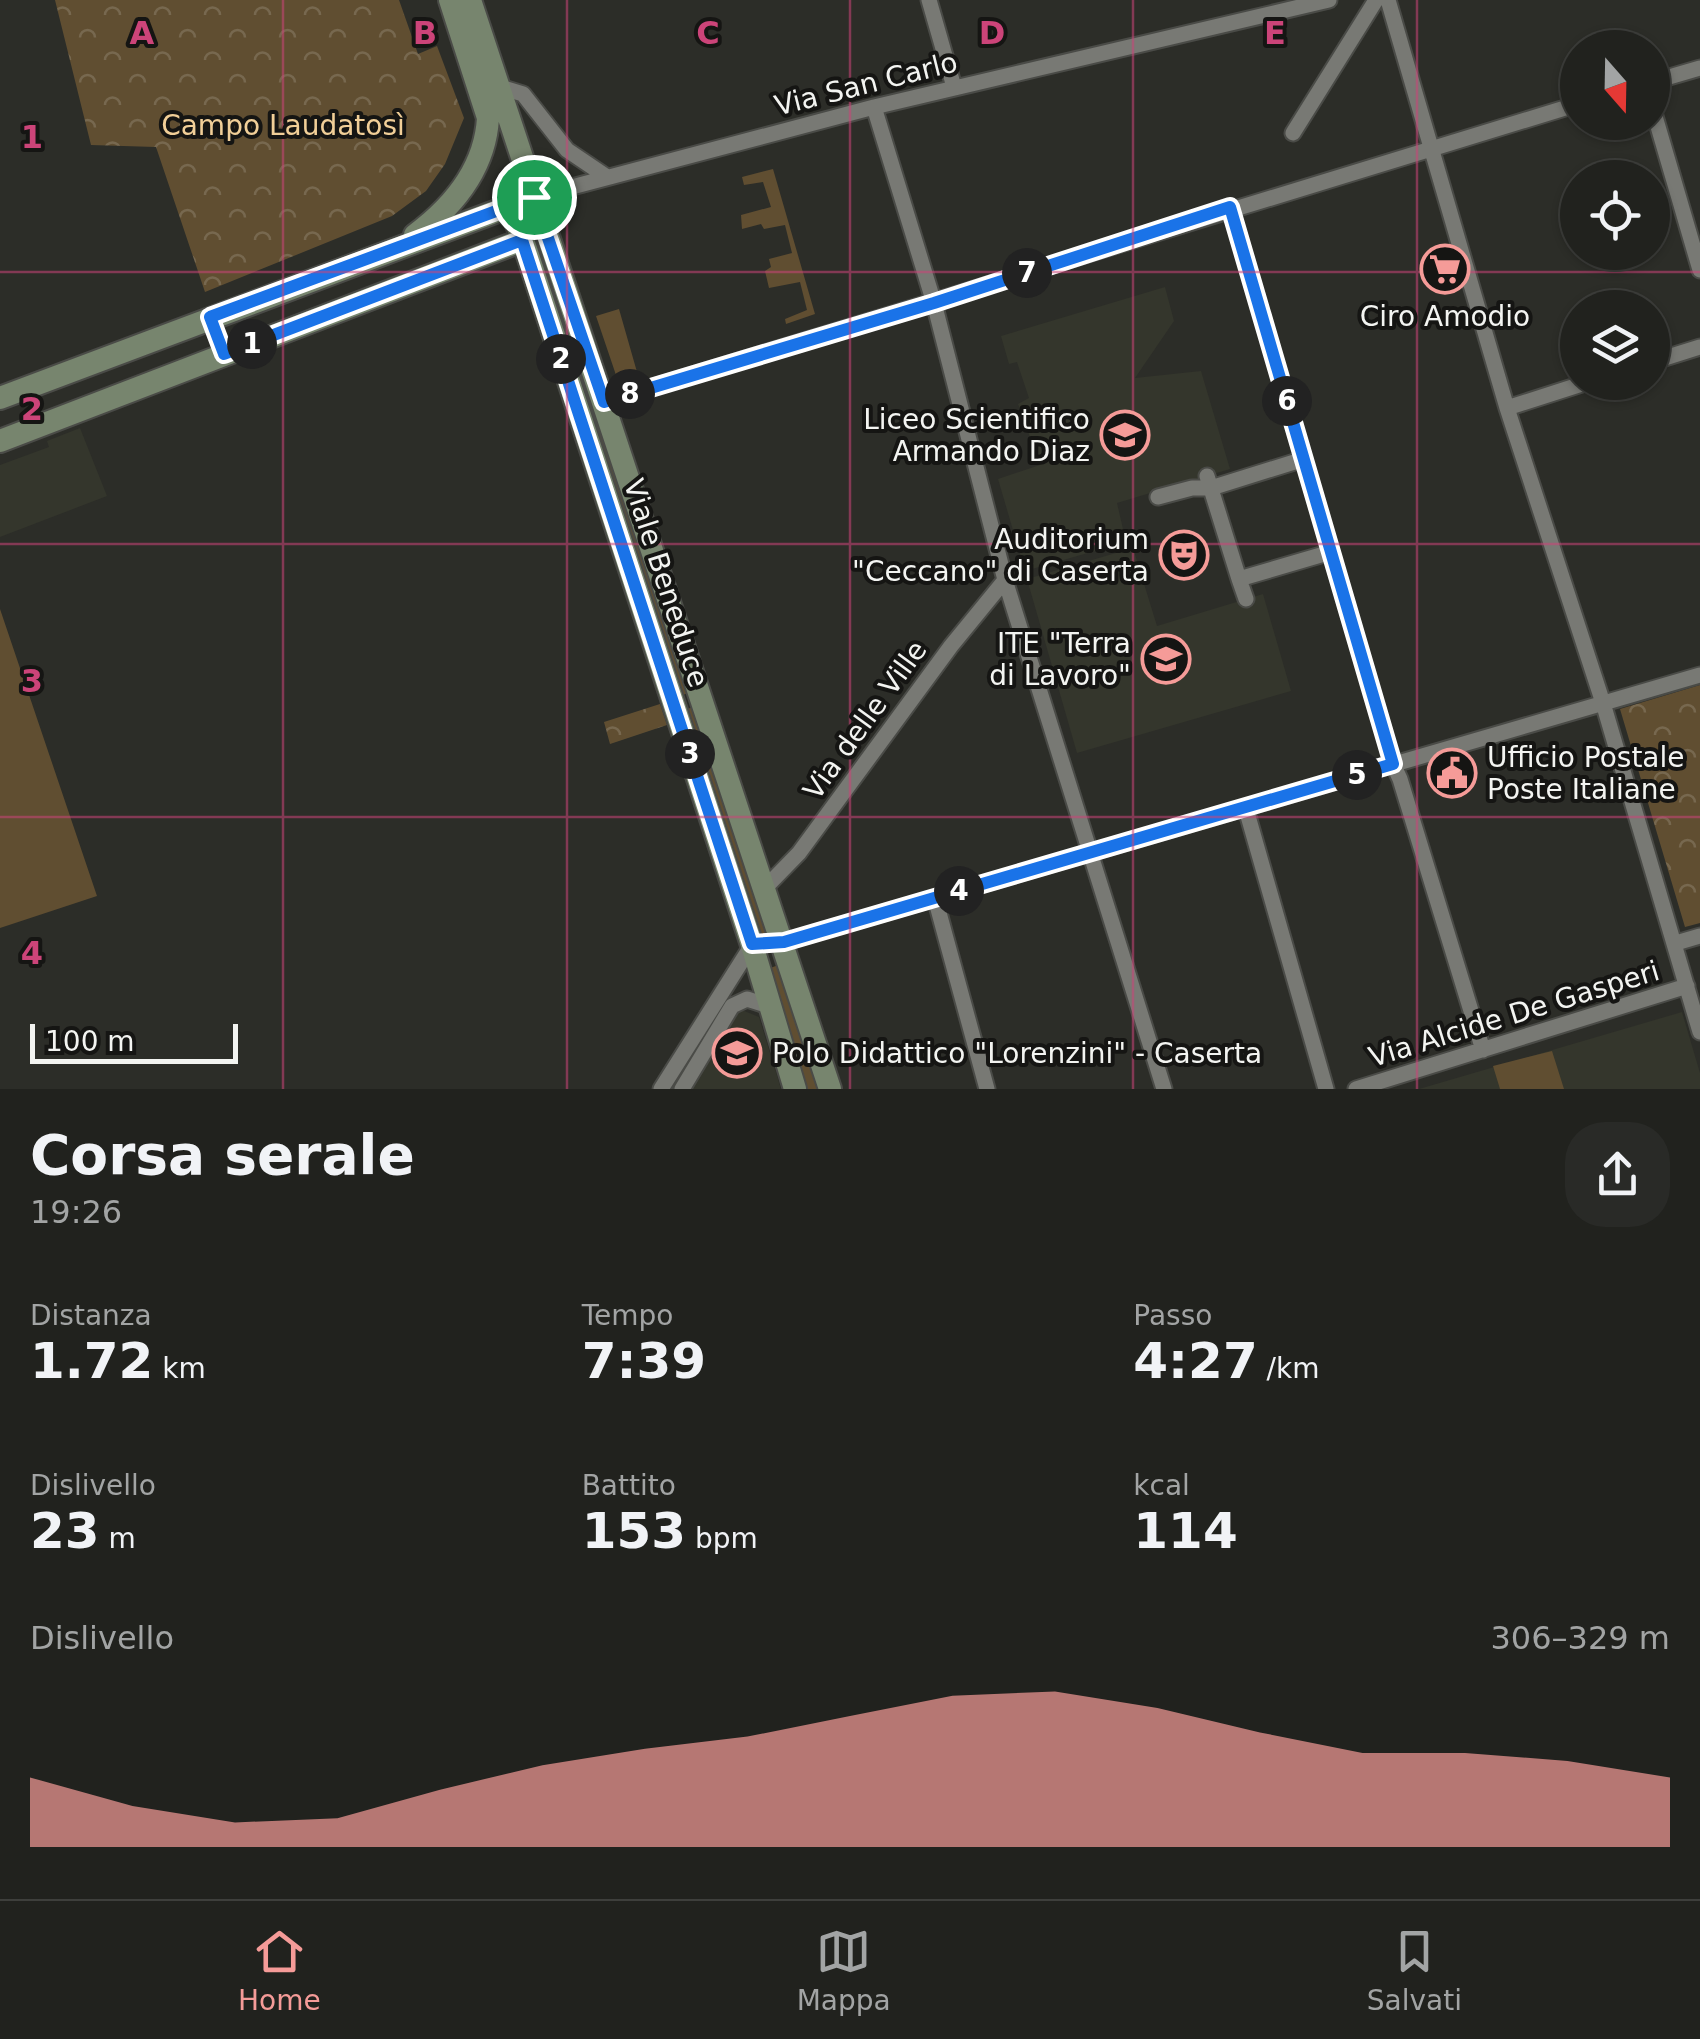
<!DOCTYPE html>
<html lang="it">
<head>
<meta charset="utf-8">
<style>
  :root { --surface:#21221e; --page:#292a27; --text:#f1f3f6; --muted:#a2a4a4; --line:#3e3f3c; --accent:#f59b98 }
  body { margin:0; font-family:"DejaVu Sans",sans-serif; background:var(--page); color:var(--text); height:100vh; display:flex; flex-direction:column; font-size:38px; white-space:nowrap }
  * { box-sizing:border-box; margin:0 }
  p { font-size:32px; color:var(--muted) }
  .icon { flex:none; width:55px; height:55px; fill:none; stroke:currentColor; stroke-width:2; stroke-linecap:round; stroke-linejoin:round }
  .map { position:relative; height:1089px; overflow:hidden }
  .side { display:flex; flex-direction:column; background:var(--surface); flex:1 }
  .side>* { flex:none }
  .needle { width:65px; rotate:160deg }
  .buttons { position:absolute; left:1560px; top:30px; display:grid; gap:20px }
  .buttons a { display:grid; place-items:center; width:110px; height:110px; border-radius:50%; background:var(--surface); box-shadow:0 2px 8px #0004,0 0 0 2px var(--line); font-size:50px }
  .scale { position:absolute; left:30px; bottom:25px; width:208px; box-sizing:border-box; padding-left:10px; border:5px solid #f3f4f1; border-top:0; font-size:28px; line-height:35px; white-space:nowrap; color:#f3f4f1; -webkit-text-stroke:8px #151513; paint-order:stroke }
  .pin { position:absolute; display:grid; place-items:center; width:85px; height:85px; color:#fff; margin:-42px; border:5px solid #fff; border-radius:50%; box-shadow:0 2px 10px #0007 }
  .km { position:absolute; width:50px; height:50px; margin:-25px; border-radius:50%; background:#222; color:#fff; font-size:28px; line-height:50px; text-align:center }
  .round { display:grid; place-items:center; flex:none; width:105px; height:105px; border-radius:40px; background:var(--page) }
  .headline { display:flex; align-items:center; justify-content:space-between; height:170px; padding:0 30px }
  h1 { font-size:55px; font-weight:600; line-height:75px }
  .figures { display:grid; grid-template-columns:repeat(3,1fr); gap:15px; height:170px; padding:10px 30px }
  .figures div { display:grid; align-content:center }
  .figures b { font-size:50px; font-weight:600 }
  .figures small { font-size:28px; font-weight:400 }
  .figures p { font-size:28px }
  .chart { height:280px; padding:20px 30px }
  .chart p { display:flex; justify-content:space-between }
  .chart svg { width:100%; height:180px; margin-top:10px; fill:var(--accent); opacity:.7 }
  .tab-bar { display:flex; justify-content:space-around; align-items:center; height:140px; border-top:2px solid var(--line); background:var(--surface); font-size:28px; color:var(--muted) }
  .tab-bar a { display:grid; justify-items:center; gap:5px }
  .tab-bar .on { color:var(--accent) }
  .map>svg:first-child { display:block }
  .built { fill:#34362c }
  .green { fill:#604e31 }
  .park { fill:url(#park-crowns) }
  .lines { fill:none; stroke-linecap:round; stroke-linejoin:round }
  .street-casing { stroke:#4a4b47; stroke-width:19 }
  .secondary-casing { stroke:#4a4b47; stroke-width:26 }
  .street { stroke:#787974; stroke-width:15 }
  .secondary { stroke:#77856e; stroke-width:22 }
  .route-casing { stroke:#fff; stroke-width:20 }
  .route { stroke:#1a73e8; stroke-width:12 }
  .grid { fill:none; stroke:#cc4479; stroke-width:2.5; stroke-opacity:0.55 }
  .labels { text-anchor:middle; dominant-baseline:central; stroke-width:8; stroke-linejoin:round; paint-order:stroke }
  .street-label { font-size:28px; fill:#f3f4f1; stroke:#151513 }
  .park-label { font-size:28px; fill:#f1cf98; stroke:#151513 }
  .poi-label { font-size:28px; fill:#f3f4f1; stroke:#151513; text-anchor:end }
  .grid-label { font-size:32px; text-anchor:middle; font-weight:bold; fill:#cc4479; stroke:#151513; stroke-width:8; stroke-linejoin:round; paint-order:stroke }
</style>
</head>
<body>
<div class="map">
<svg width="1700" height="1089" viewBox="0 0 1700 1089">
  <defs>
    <pattern id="park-crowns" width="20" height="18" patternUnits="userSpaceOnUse" patternTransform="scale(2.5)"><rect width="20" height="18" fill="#604e31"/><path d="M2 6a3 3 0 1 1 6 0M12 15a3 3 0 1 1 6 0" fill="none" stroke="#77684f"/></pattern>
  </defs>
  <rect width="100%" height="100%" fill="#2c2d28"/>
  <path class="built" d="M1165,287L1174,321L1135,378L1201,371L1230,469L1117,503L1126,542L1025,571L998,479L1040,465L1018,404L1029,398L1017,362L1009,364L1001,336Z
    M80,428L107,496L0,537V465L49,447L47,441Z
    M1133,548L1157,626L1263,594L1291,691L1077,753L1027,579Z
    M732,1006L759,1017L781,1089H682Z
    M1682,1012L1700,1073V1089H1419Z"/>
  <path class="green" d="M773,169L815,314L786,324L785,319L807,310L800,282L769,288L765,271L771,267L769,259L792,253L785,225L764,229L761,224L742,229L741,215L771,207L763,182L744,185L742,177Z
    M549,255L694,691L677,697L535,261Z
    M619,309L637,372L617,378L596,316Z
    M0,609L97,896L0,928Z
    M699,706L775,935L757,938L682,710Z
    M781,964L823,1089H802L765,970Z
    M1552,1051L1564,1089H1500L1493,1066Z"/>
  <path class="park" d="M55,0H399L418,54L437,46L464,118L445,164L426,191L392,216L205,292L156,147L91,145Z
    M1700,685V923L1685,927L1620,709Z
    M660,704L667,725L610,744L604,722Z"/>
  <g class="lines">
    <g class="street-casing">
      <path id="street" d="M929,0L954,87
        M1388,0L1507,408L1603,703L1700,1032
        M1652,82L1700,68
        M497,86L523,94L567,150L607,177
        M1652,106L1700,270
        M874,107L934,303L1005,580L1164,1089
        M1293,133L1376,0
        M534,197L874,107L1329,0
        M1230,207L1393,764L1400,779L1483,1050
        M1652,362L1700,347
        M604,402C929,304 1252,201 1578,104
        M1507,408L1588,382
        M1207,476L1239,579L1331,552
        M1158,497L1192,488H1211L1304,459
        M1239,579L1246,599
        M1246,809L1326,1089
        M764,889L799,853L951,646L1005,580
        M935,898L987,1089
        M784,942L1700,675
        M1676,943L1700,936
        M661,1089L752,945
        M682,1089L732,1006L747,999L769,1006
        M1356,1089L1687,986"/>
    </g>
    <g class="secondary-casing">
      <path id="secondary" d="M470,0L830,1089
        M503,209L515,220L523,240L752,945L795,1089
        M415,235C454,206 485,169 488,118L450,0
        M0,398L516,204
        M0,441L523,240"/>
    </g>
    <use href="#street" class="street"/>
    <use href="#secondary" class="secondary"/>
  </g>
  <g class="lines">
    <g class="route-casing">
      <path id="route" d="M534,197L604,402L934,303L1230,207L1393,764L784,942L752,944L522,240L224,354L210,317Z"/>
    </g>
    <use href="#route" class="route"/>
  </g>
  <path class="grid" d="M283,0V1089M567,0V1089M850,0V1089M1133,0V1089M1417,0V1089M0,272H1700M0,544H1700M0,817H1700"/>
  <defs>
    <g id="supermarket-ring" transform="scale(2.5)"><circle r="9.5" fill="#151513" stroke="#f59b98" stroke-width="1.5"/><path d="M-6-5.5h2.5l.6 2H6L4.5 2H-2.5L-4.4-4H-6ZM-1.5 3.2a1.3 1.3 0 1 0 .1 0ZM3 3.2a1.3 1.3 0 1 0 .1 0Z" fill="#f59b98"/></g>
    <g id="school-ring" transform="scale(2.5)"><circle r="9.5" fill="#151513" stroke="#f59b98" stroke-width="1.5"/><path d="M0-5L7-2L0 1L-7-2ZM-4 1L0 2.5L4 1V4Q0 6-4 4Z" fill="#f59b98"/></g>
    <g id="theatre-ring" transform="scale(2.5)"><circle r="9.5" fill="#151513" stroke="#f59b98" stroke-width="1.5"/><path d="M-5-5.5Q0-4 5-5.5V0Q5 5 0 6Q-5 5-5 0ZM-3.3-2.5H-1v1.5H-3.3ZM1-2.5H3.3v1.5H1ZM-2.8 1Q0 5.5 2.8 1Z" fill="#f59b98"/></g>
    <g id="civic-ring" transform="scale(2.5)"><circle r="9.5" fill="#151513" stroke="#f59b98" stroke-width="1.5"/><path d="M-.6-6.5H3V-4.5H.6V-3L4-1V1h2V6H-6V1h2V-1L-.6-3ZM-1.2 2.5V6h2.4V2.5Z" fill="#f59b98"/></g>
  </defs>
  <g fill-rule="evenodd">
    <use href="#supermarket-ring" x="1445" y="269"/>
    <use href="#school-ring" x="1125" y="435"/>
    <use href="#theatre-ring" x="1184" y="555"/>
    <use href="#school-ring" x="1166" y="659"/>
    <use href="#civic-ring" x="1452" y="773"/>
    <use href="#school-ring" x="737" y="1053"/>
  </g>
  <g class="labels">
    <g class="street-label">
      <text transform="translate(866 84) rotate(-14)">Via San Carlo</text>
      <text transform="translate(666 583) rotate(72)">Viale Beneduce</text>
      <text transform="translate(865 720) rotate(-54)">Via delle Ville</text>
      <text transform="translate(1514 1014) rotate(-17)">Via Alcide De Gasperi</text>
    </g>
    <g class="park-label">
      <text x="283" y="125">Campo Laudatosì</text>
    </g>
    <g class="poi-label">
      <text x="1445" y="316" text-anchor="middle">Ciro Amodio</text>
      <text x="1090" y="419">Liceo Scientifico<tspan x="1090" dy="32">Armando Diaz</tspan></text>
      <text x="1149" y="539">Auditorium<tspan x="1149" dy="32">"Ceccano" di Caserta</tspan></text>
      <text x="1131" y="643">ITE "Terra<tspan x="1131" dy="32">di Lavoro"</tspan></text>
      <text x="1487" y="757" text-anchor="start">Ufficio Postale<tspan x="1487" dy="32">Poste Italiane</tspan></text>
      <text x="772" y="1053" text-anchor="start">Polo Didattico "Lorenzini" - Caserta</text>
    </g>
  </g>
  <g class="grid-label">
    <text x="142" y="44">A</text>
    <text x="425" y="44">B</text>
    <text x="708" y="44">C</text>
    <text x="992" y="44">D</text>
    <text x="1275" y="44">E</text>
    <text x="32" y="148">1</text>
    <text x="32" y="420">2</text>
    <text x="32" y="692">3</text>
    <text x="32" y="964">4</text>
  </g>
</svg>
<div class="buttons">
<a><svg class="needle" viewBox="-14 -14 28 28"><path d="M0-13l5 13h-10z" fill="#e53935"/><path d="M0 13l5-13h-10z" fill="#a2a4a4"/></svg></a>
<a><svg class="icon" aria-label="locate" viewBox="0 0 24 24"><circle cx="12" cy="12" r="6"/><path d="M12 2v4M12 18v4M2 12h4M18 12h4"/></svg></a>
<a><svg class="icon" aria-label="layers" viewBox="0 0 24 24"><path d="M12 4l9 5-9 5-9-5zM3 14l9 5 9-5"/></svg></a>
</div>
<div class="scale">100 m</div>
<div class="pin" style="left:534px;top:197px;background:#1e9e55"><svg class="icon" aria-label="arrive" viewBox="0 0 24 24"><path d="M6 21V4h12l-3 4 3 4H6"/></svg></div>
<b class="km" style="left:252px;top:344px">1</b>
<b class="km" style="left:561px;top:359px">2</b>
<b class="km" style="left:690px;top:754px">3</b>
<b class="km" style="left:959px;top:891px">4</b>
<b class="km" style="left:1357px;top:775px">5</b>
<b class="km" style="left:1287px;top:401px">6</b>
<b class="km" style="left:1027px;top:273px">7</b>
<b class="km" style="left:630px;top:394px">8</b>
</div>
<section class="side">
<div class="headline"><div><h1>Corsa serale</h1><p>19:26</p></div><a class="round"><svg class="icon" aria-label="share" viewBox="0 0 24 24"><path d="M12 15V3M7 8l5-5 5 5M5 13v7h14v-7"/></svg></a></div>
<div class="figures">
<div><p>Distanza</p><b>1.72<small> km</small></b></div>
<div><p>Tempo</p><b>7:39</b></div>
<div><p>Passo</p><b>4:27<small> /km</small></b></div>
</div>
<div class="figures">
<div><p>Dislivello</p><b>23<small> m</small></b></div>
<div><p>Battito</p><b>153<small> bpm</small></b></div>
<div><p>kcal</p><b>114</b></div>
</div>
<div class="chart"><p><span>Dislivello</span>306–329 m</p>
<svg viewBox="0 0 160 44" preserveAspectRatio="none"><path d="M0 44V27L10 34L20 38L30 37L40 30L50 24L60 20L70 17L80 12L90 7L100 6L110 10L120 16L130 21L140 21L150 23L160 27V44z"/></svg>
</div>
</section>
<nav class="tab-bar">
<a class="on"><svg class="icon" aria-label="home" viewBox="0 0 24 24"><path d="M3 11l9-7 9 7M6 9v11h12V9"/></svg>Home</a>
<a><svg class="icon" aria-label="map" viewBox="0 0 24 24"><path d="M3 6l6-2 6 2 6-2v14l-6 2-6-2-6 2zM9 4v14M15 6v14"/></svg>Mappa</a>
<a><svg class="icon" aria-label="saved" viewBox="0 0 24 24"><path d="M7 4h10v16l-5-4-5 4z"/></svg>Salvati</a>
</nav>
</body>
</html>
